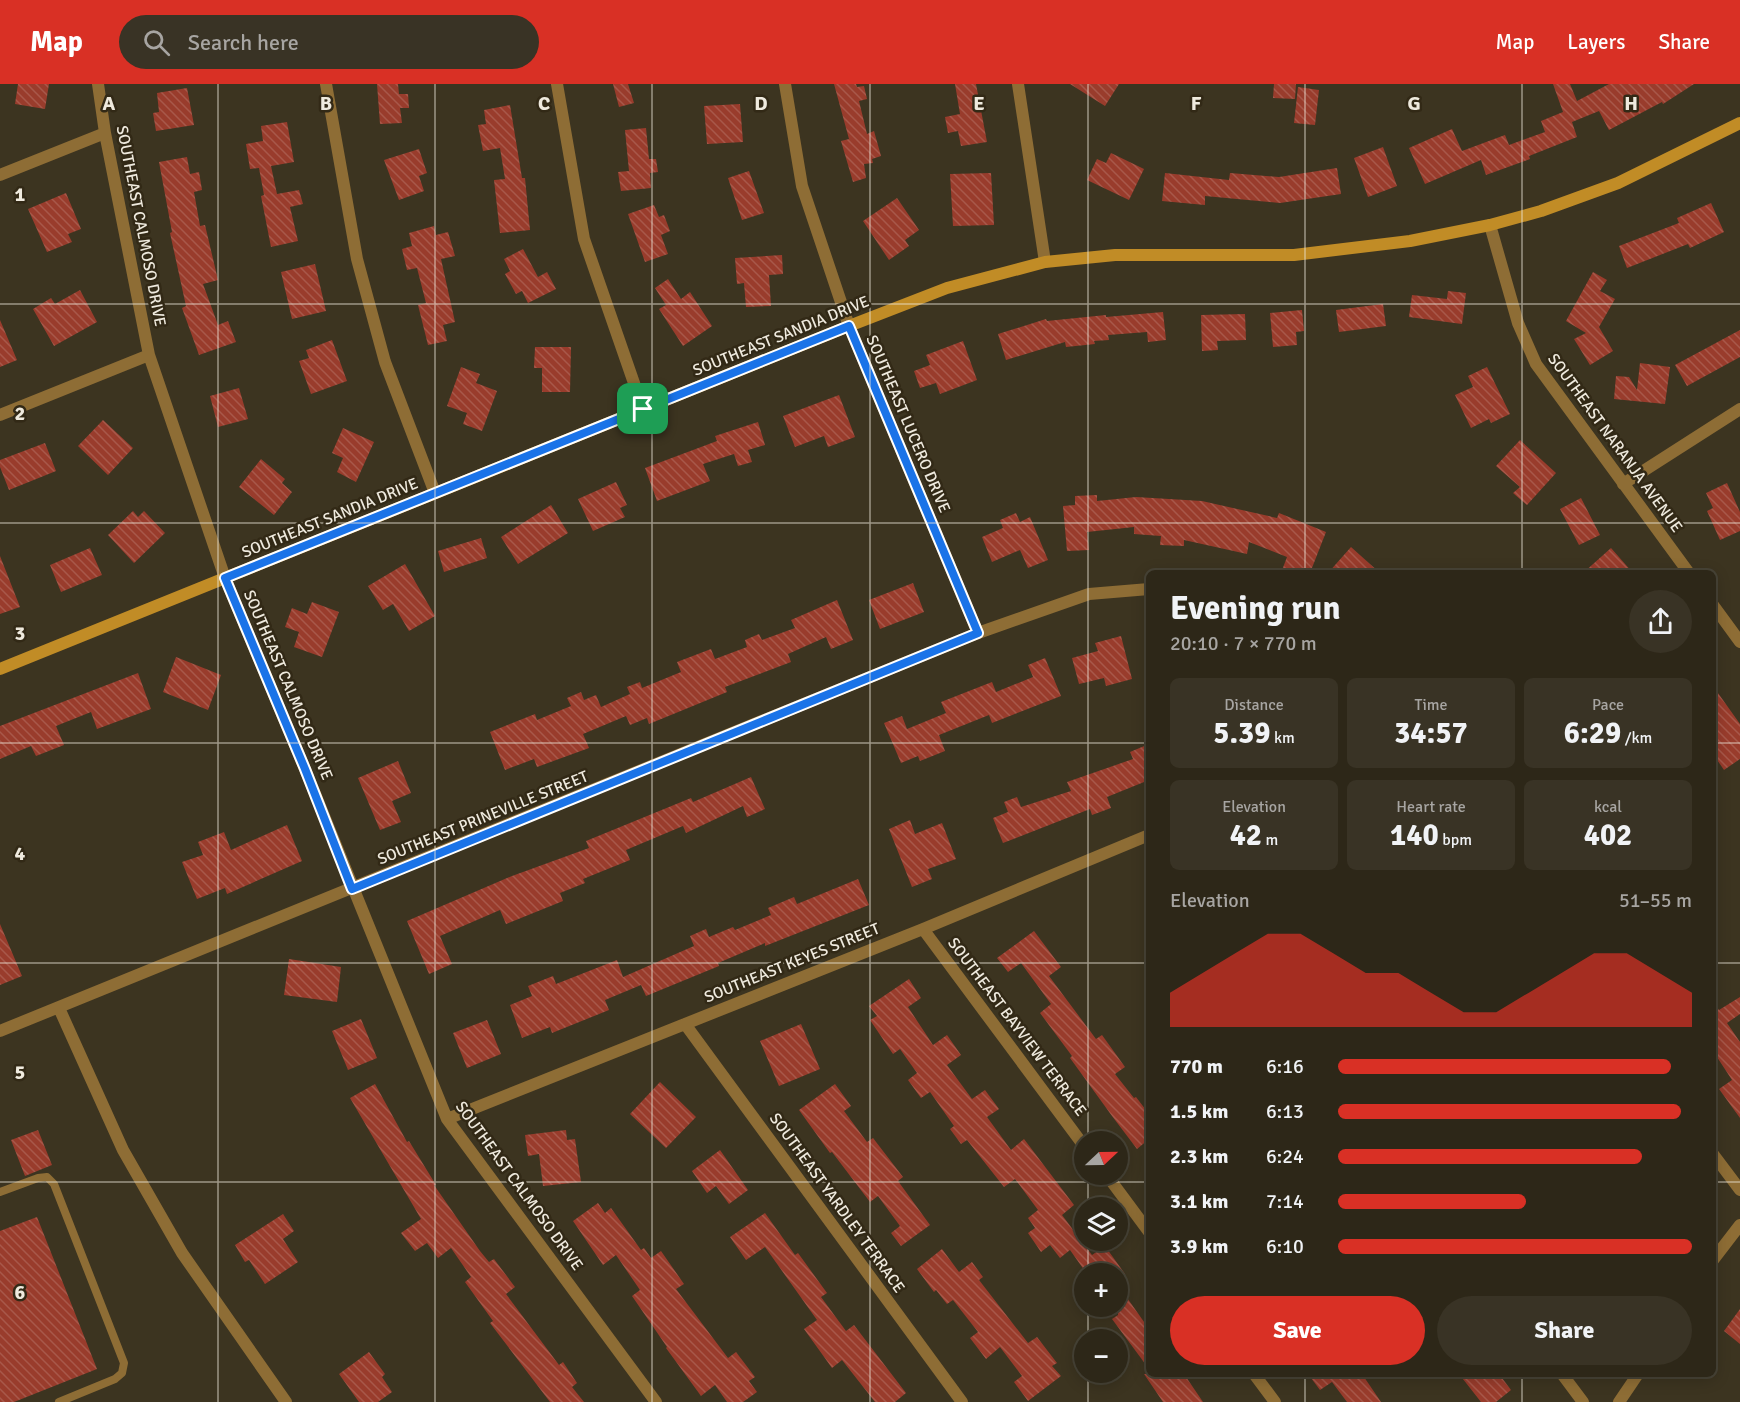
<!DOCTYPE html>
<html lang="en">
<head>
<meta charset="utf-8">
<style>
  :root { --surface:#2d2718; --page:#393325; --text:#f1f3f6; --muted:#a7a5a2; --line:#484437; --accent:#d93025 }
  body { margin:0; font-family:Signika,sans-serif; background:var(--page); color:var(--text); height:100vh; display:flex; flex-direction:column; font-size:22px; white-space:nowrap }
  * { box-sizing:border-box; margin:0 }
  p { font-size:20px; color:var(--muted) }
  .icon { flex:none; width:33px; height:33px; fill:none; stroke:currentColor; stroke-width:2; stroke-linecap:round; stroke-linejoin:round }
  .map { position:relative; flex:1; overflow:hidden }
  .details { position:absolute; left:1146px; top:486px; width:570px; height:807px; display:flex; flex-direction:column; background:var(--surface); border-radius:9px; box-shadow:0 3px 15px #0003,0 0 0 2px var(--line) }
  .details>* { flex:none }
  .needle { width:39px; rotate:68deg }
  .tools { position:absolute; left:1074px; top:1047px; display:grid; gap:12px }
  .tools a { display:grid; place-items:center; width:54px; height:54px; border-radius:50%; background:var(--surface); box-shadow:0 3px 15px #0003,0 0 0 2px var(--line); font-size:30px }
  .pin { position:absolute; display:grid; place-items:center; width:51px; height:51px; color:#fff; margin:-26px; border-radius:12px; box-shadow:0 3px 9px #0006 }
  .round { display:grid; place-items:center; flex:none; width:63px; height:63px; border-radius:32px; background:var(--page) }
  .overview { display:flex; align-items:center; justify-content:space-between; height:102px; padding:0 24px }
  h1 { font-size:33px; font-weight:800; line-height:45px }
  .stats { display:grid; grid-template-columns:repeat(3,1fr); gap:9px; height:102px; padding:6px 24px }
  .stats div { display:grid; align-content:center; border-radius:9px; background:var(--page); text-align:center }
  .stats b { font-size:30px; font-weight:800 }
  .stats small { font-size:16px; font-weight:400 }
  .stats p { font-size:16px }
  .chart { height:168px; padding:12px 24px }
  .chart p { display:flex; justify-content:space-between }
  .chart svg { width:100%; height:108px; margin-top:6px; fill:var(--accent); opacity:.7 }
  .primary-button { display:flex; gap:12px; margin-top:auto; padding:12px 24px }
  .primary-button a { flex:1; height:69px; border-radius:36px; background:var(--accent); color:#fff; font-size:24px; font-weight:800; line-height:69px; text-align:center }
  .primary-button a+a { background:var(--page); color:var(--text) }
  ul { padding:0 24px; list-style:none; font-size:20px }
  li { display:grid; grid-template-columns:96px 72px 1fr; align-items:center; height:45px }
  li i { height:15px; border-radius:8px; background:var(--accent) }
  header { display:flex; align-items:center; gap:36px; box-sizing:border-box; height:84px; padding:0 30px; background:var(--accent); color:#fff }
  header strong { font-size:28px }
  nav { display:flex; gap:33px; margin-inline-start:auto; font-size:21px }
  .search { width:420px; height:54px; background:var(--page); display:flex; align-items:center; gap:15px; box-sizing:border-box; padding:0 21px; border-radius:33px; color:var(--muted); font-size:22px }
  .map>svg:first-child { display:block }
  .building { fill:url(#building-back-hatch) }
  .lines { fill:none; stroke-linecap:round; stroke-linejoin:round }
  .lane { stroke:#8e6d35; stroke-width:8 }
  .street { stroke:#8e6d35; stroke-width:12 }
  .secondary { stroke:#c18c26; stroke-width:12 }
  .route-casing { stroke:#fff; stroke-width:12 }
  .route { stroke:#1a73e8; stroke-width:8 }
  .grid { fill:none; stroke:#efeade; stroke-width:1.5; stroke-opacity:0.55 }
  .labels { text-anchor:middle; dominant-baseline:central; stroke-width:5; stroke-linejoin:round; paint-order:stroke }
  .street-label { font-size:16px; fill:#efeade; stroke:#322916 }
  .grid-label { font-size:20px; text-anchor:middle; font-weight:bold; fill:#efeade; stroke:#322916; stroke-width:5; stroke-linejoin:round; paint-order:stroke }
</style>
</head>
<body>
<header>
<strong>Map</strong>
<div class="search"><svg class="icon" aria-label="search" viewBox="0 0 24 24"><circle cx="10" cy="10" r="6"/><path d="M15 15l6 6"/></svg>Search here</div>
<nav><a>Map</a><a>Layers</a><a>Share</a></nav>
</header>
<div class="map">
<svg width="1740" height="1318" viewBox="0 0 1740 1318">
  <defs>
    <pattern id="building-back-hatch" width="6" height="6" patternUnits="userSpaceOnUse" patternTransform="scale(1.5)"><rect width="6" height="6" fill="#993c2c"/><path d="M-1 5l2 2M0 0l6 6M5-1l2 2" fill="none" stroke="#a8584a"/></pattern>
  </defs>
  <rect width="100%" height="100%" fill="#3c3420"/>
  <path class="building" d="M18,0H49L45,25L15,20Z
    M377,0H398L399,10H408L409,24H400L402,39L380,40Z
    M613,0H628L634,19L619,23Z
    M834,0H856L857,3L864,2L867,15L859,17L867,50L874,47L881,72L872,75L873,79L864,80L866,94L853,98L841,57L849,55Z
    M955,0H976L987,58L961,62L958,47L948,49L945,33L960,30Z
    M1070,0H1119L1105,22Z
    M1274,0H1296L1295,15L1273,14Z
    M1553,0H1570L1577,17L1609,0H1694L1663,20L1662,18L1609,46L1599,27L1572,38L1577,53L1529,72L1530,75L1486,91L1481,76L1425,100L1409,64L1452,45L1462,67L1505,51L1509,61L1545,48L1541,37L1563,28Z
    M1298,3L1319,6L1315,41L1294,39Z
    M187,4L194,41L156,47L153,29L159,28L157,9Z
    M740,20L743,58L707,60L704,22Z
    M510,21L522,94H525L530,146L500,149L494,96L505,95L500,64L483,67L478,41L486,40L484,26Z
    M287,38L294,78L271,82L277,110L299,106L303,120L290,123L298,157L271,163L261,112L264,111L259,84L250,85L246,60L263,57L261,42Z
    M646,44L649,75H656L658,88L650,89L651,104L621,107L618,88L629,87L625,46Z
    M1383,63L1397,102L1368,113L1354,74Z
    M419,65L427,89L419,92L424,107L399,116L384,76Z
    M1111,69L1144,85L1129,116L1087,96L1097,75L1106,79Z
    M187,73L190,90L199,88L202,106L194,108L200,142L205,141L218,196L203,200L218,241L228,237L236,258L199,271L182,224L186,222L170,149L172,148L159,78Z
    M1337,84L1341,110L1280,119L1205,112V121L1162,117L1165,89L1229,96L1230,89L1279,93Z
    M749,87L764,129L742,136L728,94Z
    M991,89L994,141L953,142L950,90Z
    M66,109L81,145L68,150L72,158L47,168L28,125Z
    M897,114L919,146L905,156L909,162L889,176L863,137Z
    M1711,119L1724,148L1690,164L1688,160L1627,184L1619,162L1679,139L1677,134Z
    M654,121L659,133L664,131L670,147L661,151L668,170L645,178L628,130Z
    M434,142L436,151L448,148L455,172L441,175L455,238L443,241L447,257L428,261L418,221L426,219L417,184L407,186L402,165L412,162L409,149Z
    M523,165L538,193L547,188L556,205L528,219L522,207L516,210L505,190L510,187L504,175Z
    M782,171L783,190L769,191L771,222L746,223L744,199L737,200L735,174Z
    M315,180L326,227L292,235L281,188Z
    M1593,188L1607,196L1600,207L1615,215L1599,243L1613,267L1590,281L1574,255L1586,249L1566,237Z
    M668,195L681,215L690,208L712,242L683,262L659,225L666,221L655,204Z
    M80,206L97,238L54,262L33,225L51,214L55,220Z
    M1448,207L1466,209L1462,240L1409,233L1412,211L1447,215Z
    M1383,220L1386,242L1339,248L1336,226Z
    M1302,226L1304,247L1296,248L1297,261L1273,263L1270,229Z
    M1163,228L1166,256L1148,258L1147,248L1108,251L1109,256L1094,257L1095,260L1066,263L1065,258L1006,276L998,250L1046,235L1047,237L1106,231V233Z
    M1245,230L1246,256L1217,257L1218,266L1202,267L1201,231Z
    M0,236L17,276L0,283Z
    M1740,246V273L1687,302L1675,281Z
    M332,256L347,297L311,310L299,277L309,274L306,266Z
    M963,257L977,296L940,310L936,299L920,304L914,287L930,281L926,271Z
    M535,263H571L570,308H542V284H534Z
    M1640,279L1670,283L1665,320L1614,315L1616,292L1629,293L1637,306Z
    M461,283L480,290L476,299L497,307L482,347L463,340L467,329L447,322Z
    M1487,283L1510,330L1491,339L1489,335L1471,344L1455,311L1473,303L1468,292Z
    M239,304L248,335L218,343L210,312Z
    M839,311L855,353L828,363L824,352L795,363L783,332Z
    M103,336L133,364L108,391L78,362Z
    M758,338L765,361L748,366L752,378L738,382L734,370L703,380L710,397L657,417L645,384L717,357L715,352Z
    M343,344L374,358L356,398L337,388L343,374L332,369Z
    M1520,356L1556,389L1527,421L1513,409L1520,403L1496,382Z
    M45,359L56,387L9,406L0,383V376Z
    M261,375L285,395L282,399L292,408L274,431L239,403Z
    M616,398L627,421L620,424L625,433L593,447L578,415Z
    M1727,399L1740,428V447L1720,456L1707,427L1713,424L1706,409Z
    M1097,411V417L1136,413L1202,417L1277,434L1279,429L1326,448L1310,489H1281L1287,473L1249,458L1247,470L1184,456V462L1160,461L1161,452L1134,450V443L1087,448L1089,466L1067,467L1063,422L1075,421V412Z
    M1581,414L1600,451L1579,461L1560,425Z
    M551,421L568,449L518,480L501,453Z
    M133,427L138,433L144,427L165,449L134,479L108,451Z
    M1016,429L1020,438L1030,433L1048,476L1028,484L1020,466L992,478L982,453L1003,444L1000,436Z
    M481,454L487,474L444,488L438,467Z
    M1351,463L1380,489H1328Z
    M90,464L102,491L61,508L50,481Z
    M1611,464L1633,489H1583Z
    M0,472L20,523L0,530Z
    M405,480L435,532L409,547L393,520L383,526L368,502Z
    M913,499L924,528L880,545L869,516Z
    M837,516L853,556L831,565L826,553L788,570L791,578L725,603L727,608L649,640L647,634L630,641L626,632L583,650L589,664L537,683L534,675L505,686L490,648L535,630L537,636L571,622L567,614L581,608L584,616L596,611L601,623L630,610L627,603L640,598L642,604L681,588L677,578L711,565L715,575L747,563L745,556L759,550L762,556L795,544L791,536Z
    M312,518L339,528L322,573L294,563L299,548L285,543L292,524L307,530Z
    M1121,552L1132,595L1106,602L1104,594L1079,600L1072,574L1098,567L1095,559Z
    M176,573L221,591L208,626L163,608Z
    M1045,574L1061,612L992,639L989,631L939,651L945,667L920,677L918,672L901,679L884,639L902,632L907,645L946,629L941,618L992,598L996,608L1033,593L1028,581Z
    M138,589L151,625L97,645L91,628L56,642L64,661L36,672L31,662L0,675V642Z
    M1713,602L1740,640V675L1724,686L1713,670Z
    M1149,660V696L1107,713L1111,724L1092,731L1090,725L1003,759L993,734L1008,728L1004,718L1017,713L1021,723L1071,707L1067,698L1133,675L1130,668Z
    M398,677L411,709L392,717L401,738L380,746L358,694Z
    M751,693L765,725L747,733L743,722L686,749L683,742L626,766L630,776L583,795L585,799L560,809L563,817L506,840L500,826L440,852L452,880L429,890L407,837L512,792L589,764L586,757L691,714L693,718Z
    M910,736L915,750L942,739L956,775L928,785L932,795L912,803L889,745Z
    M287,741L302,777L227,810L225,804L197,815L182,778L203,771L198,758L224,748L231,766Z
    M858,795L869,821L765,862V859L718,879L719,882L646,912L641,901L605,916L609,926L552,949L550,943L522,954L510,921L532,912L528,902L553,892L556,900L617,876L623,893L694,862L690,852L706,845L709,853L733,843L735,846L771,831L768,824L794,813L797,820Z
    M0,840L22,892L0,901Z
    M1034,847L1061,883L1049,892L1096,955L1102,951L1125,983L1115,990L1134,1014L1136,1013L1149,1030V1055L1137,1065L1112,1032L1070,974L1072,972L1040,929L1051,920L1021,879L1008,888L997,874Z
    M289,875L341,883L337,918L284,911Z
    M909,895L921,914L908,923L933,961L947,951L961,971L947,981L972,1015L985,1006L999,1025L987,1033L1011,1066L1024,1055L1074,1121L1062,1131L1092,1171L1105,1162L1125,1190H1087L1070,1166L1060,1174L1050,1161L1041,1168L1028,1149L1035,1144L1028,1134L1038,1126L1015,1095L1004,1103L967,1056L961,1060L950,1045L954,1042L930,1008L921,1014L908,996L917,989L900,965L893,970L870,936L877,932L869,922Z
    M1740,913V930L1727,939L1740,958V1034L1719,1005L1732,996L1713,967V918L1719,926Z
    M361,935L377,974L348,986L332,947Z
    M487,936L501,970L467,984L453,949Z
    M801,940L820,985L779,1002L760,957Z
    M660,998L696,1033L666,1064L630,1030Z
    M375,1000L407,1058L409,1057L436,1101H434L480,1167L489,1178L494,1175L515,1203L506,1210L559,1281L563,1278L577,1299L572,1303L584,1318H550L490,1239L493,1237L465,1198L471,1193L451,1164L438,1174L427,1159L415,1167L401,1149L421,1135L350,1014Z
    M835,1000L851,1022L844,1027L867,1058L873,1054L903,1093L898,1097L930,1141L901,1162L891,1149L900,1142L878,1112L870,1118L832,1068L830,1069L799,1026Z
    M38,1046L52,1081L25,1092L11,1056Z
    M566,1046L567,1056L575,1055L581,1098L543,1102L539,1070L528,1072L525,1051Z
    M720,1066L748,1106L729,1120L716,1102L707,1109L692,1087Z
    M598,1119L605,1129L611,1124L641,1166L644,1164L651,1174L661,1167L684,1200L676,1205L728,1274L736,1268L755,1293L749,1297L757,1308L743,1318H727L715,1301L701,1312L666,1264L667,1263L632,1212L640,1206L616,1171L603,1181L573,1137Z
    M765,1129L795,1171L798,1169L827,1209L821,1213L846,1247L854,1241L906,1309L895,1318H875L842,1276L832,1284L804,1245L817,1236L765,1163L746,1176L730,1153Z
    M283,1130L294,1147L283,1155L298,1178L265,1200L249,1176L245,1178L235,1161Z
    M37,1133L97,1285L14,1318H0V1147Z
    M942,1165L959,1188L972,1178L983,1193L979,1196L1028,1259L1037,1253L1057,1279L1052,1282L1061,1292L1028,1317L1014,1298L1022,1292L1000,1263L986,1275L970,1254L978,1248L953,1216L947,1220L936,1206L934,1208L917,1185Z
    M1118,1201L1149,1245V1285L1112,1235L1118,1231Z
    M1740,1225V1260L1724,1247Z
    M369,1268L385,1290L382,1293L392,1308L378,1318H359L339,1290Z
    M1144,1290H1184L1203,1318H1163Z
    M1308,1290H1362L1381,1318H1347L1332,1298L1320,1306Z
    M1459,1290H1499L1511,1306L1496,1318H1481Z"/>
  <g class="lines">
    <path class="lane" d="M0,1108L38,1094L47,1093L54,1100L124,1279L122,1289L115,1295L59,1318"/>
    <path class="street" d="M98,0L105,49L149,271L225,494L305,685L447,1035L656,1318
      M326,0L357,175L385,278L435,409
      M557,0L584,155L643,325
      M785,0L802,102L849,242L978,549
      M1018,0L1045,178
      M0,91L105,49
      M1490,141L1518,239L1536,280L1689,489
      M0,331L149,271
      M1623,400L1740,325
      M1713,521L1740,558
      M923,845L1084,1062
      M59,924L123,1066L182,1169L286,1318
      M685,940L962,1318
      M0,947L978,549L1089,510L1149,505
      M447,1035L923,845L1149,751
      M1713,1070L1740,1106
      M1106,1090L1149,1148
      M1713,1176L1740,1141
      M1254,1290L1275,1318
      M1562,1290L1583,1318
      M1619,1318L1638,1290"/>
    <path class="secondary" d="M0,585L849,242L947,204L1045,178L1115,171H1294L1410,157L1490,141L1541,127L1618,99L1740,39"/>
  </g>
  <g class="lines">
    <g class="route-casing">
      <path id="route" d="M849,242L978,549L352,805L305,685L225,494Z"/>
    </g>
    <use href="#route" class="route"/>
  </g>
  <path class="grid" d="M218,0V1318M435,0V1318M652,0V1318M870,0V1318M1088,0V1058M1305,0V489M1522,0V489M0,220H1740M0,439H1740M0,659H1149M1713,659H1740M0,879H1149M1713,879H1740M1088,1090V1124M0,1098H1149M1713,1098H1740M1088,1156V1190M1088,1222V1256M1088,1288V1318M1305,1290V1318M1522,1290V1318"/>
  <g class="labels">
    <g class="street-label">
      <text transform="translate(141 142) rotate(79)">SOUTHEAST CALMOSO DRIVE</text>
      <text transform="translate(781 252) rotate(-22)">SOUTHEAST SANDIA DRIVE</text>
      <text transform="translate(908 340) rotate(67)">SOUTHEAST LUCERO DRIVE</text>
      <text transform="translate(1615 359) rotate(54)">SOUTHEAST NARANJA AVENUE</text>
      <text transform="translate(330 434) rotate(-22)">SOUTHEAST SANDIA DRIVE</text>
      <text transform="translate(288 601) rotate(67)">SOUTHEAST CALMOSO DRIVE</text>
      <text transform="translate(483 734) rotate(-22)">SOUTHEAST PRINEVILLE STREET</text>
      <text transform="translate(792 879) rotate(-22)">SOUTHEAST KEYES STREET</text>
      <text transform="translate(1017 943) rotate(53)">SOUTHEAST BAYVIEW TERRACE</text>
      <text transform="translate(519 1102) rotate(54)">SOUTHEAST CALMOSO DRIVE</text>
      <text transform="translate(837 1119) rotate(54)">SOUTHEAST YARDLEY TERRACE</text>
    </g>
  </g>
  <g class="grid-label">
    <text x="109" y="26">A</text>
    <text x="326" y="26">B</text>
    <text x="544" y="26">C</text>
    <text x="761" y="26">D</text>
    <text x="979" y="26">E</text>
    <text x="1196" y="26">F</text>
    <text x="1414" y="26">G</text>
    <text x="1631" y="26">H</text>
    <text x="20" y="117">1</text>
    <text x="20" y="336">2</text>
    <text x="20" y="556">3</text>
    <text x="20" y="776">4</text>
    <text x="20" y="995">5</text>
    <text x="20" y="1215">6</text>
  </g>
</svg>
<div class="tools">
<a><svg class="needle" viewBox="-14 -14 28 28"><path d="M0-13l5 13h-10z" fill="#e53935"/><path d="M0 13l5-13h-10z" fill="#a7a5a2"/></svg></a>
<a><svg class="icon" aria-label="layers" viewBox="0 0 24 24"><path d="M12 4l9 5-9 5-9-5zM3 14l9 5 9-5"/></svg></a>
<a>+</a>
<a>−</a>
</div>
<div class="pin" style="left:643px;top:325px;background:#1e9e55"><svg class="icon" aria-label="arrive" viewBox="0 0 24 24"><path d="M6 21V4h12l-3 4 3 4H6"/></svg></div>
<section class="details">
<div class="overview"><div><h1>Evening run</h1><p>20:10 · 7 × 770 m</p></div><a class="round"><svg class="icon" aria-label="share" viewBox="0 0 24 24"><path d="M12 15V3M7 8l5-5 5 5M5 13v7h14v-7"/></svg></a></div>
<div class="stats">
<div><p>Distance</p><b>5.39<small> km</small></b></div>
<div><p>Time</p><b>34:57</b></div>
<div><p>Pace</p><b>6:29<small> /km</small></b></div>
</div>
<div class="stats">
<div><p>Elevation</p><b>42<small> m</small></b></div>
<div><p>Heart rate</p><b>140<small> bpm</small></b></div>
<div><p>kcal</p><b>402</b></div>
</div>
<div class="chart"><p><span>Elevation</span>51–55 m</p>
<svg viewBox="0 0 160 44" preserveAspectRatio="none"><path d="M0 44V30L10 22L20 14L30 6L40 6L50 14L60 22L70 22L80 30L90 38L100 38L110 30L120 22L130 14L140 14L150 22L160 30V44z"/></svg>
</div>
<ul>
<li><b>770 m</b>6:16<i style="width:94%"></i></li>
<li><b>1.5 km</b>6:13<i style="width:97%"></i></li>
<li><b>2.3 km</b>6:24<i style="width:86%"></i></li>
<li><b>3.1 km</b>7:14<i style="width:53%"></i></li>
<li><b>3.9 km</b>6:10<i style="width:100%"></i></li>
</ul>
<div class="primary-button"><a>Save</a><a>Share</a></div>
</section>
</div>
</body>
</html>
